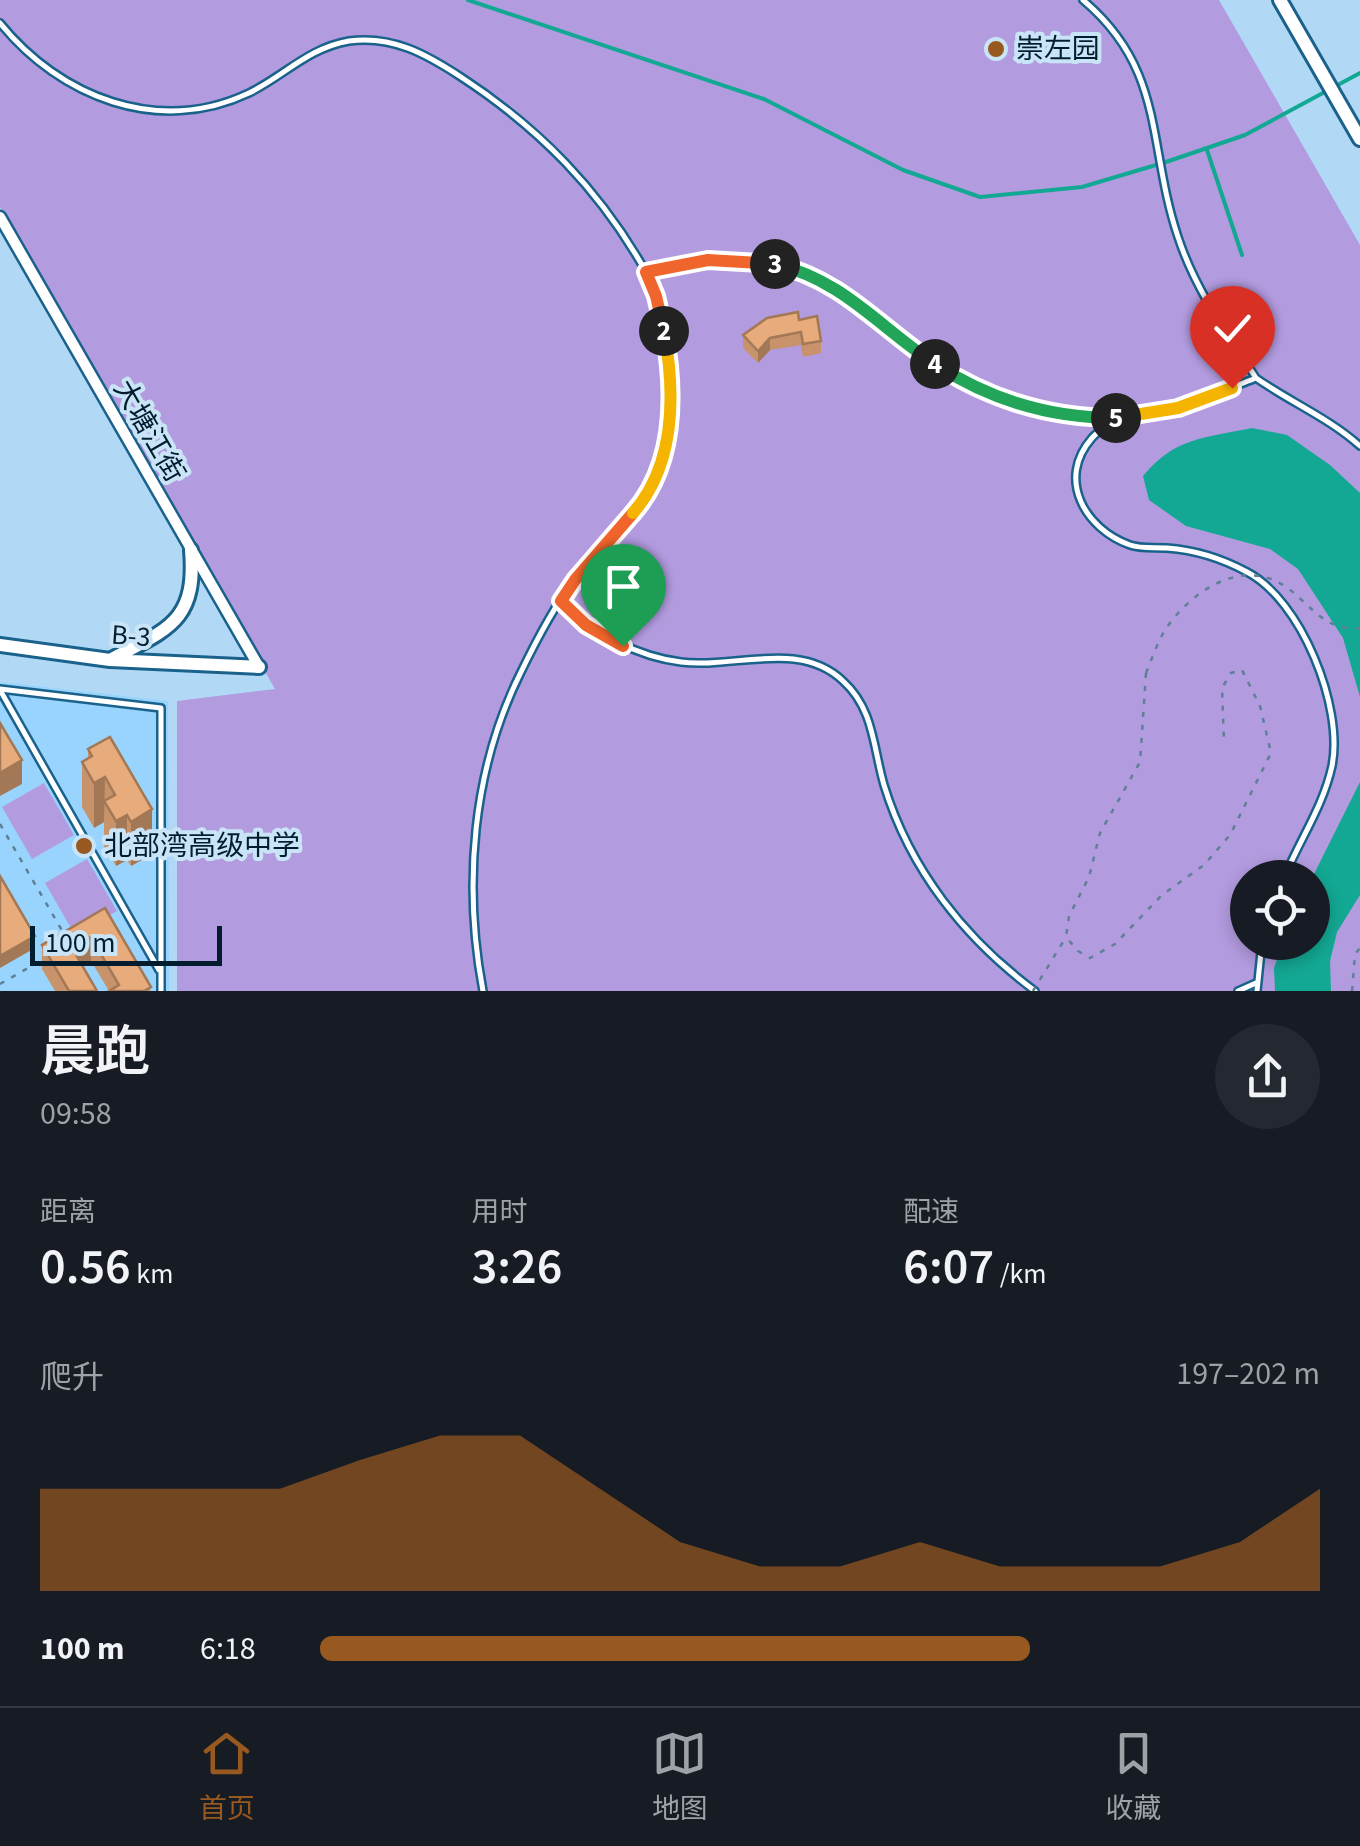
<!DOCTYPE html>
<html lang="zh">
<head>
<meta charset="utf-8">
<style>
  :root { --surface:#171b24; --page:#242831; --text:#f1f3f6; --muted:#9ea1a6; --line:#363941; --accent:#97591f }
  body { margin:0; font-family:"Source Sans 3","Noto Sans SC",sans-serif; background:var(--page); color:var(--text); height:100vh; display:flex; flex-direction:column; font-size:38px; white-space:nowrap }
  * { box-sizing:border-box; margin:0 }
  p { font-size:32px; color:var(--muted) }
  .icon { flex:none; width:55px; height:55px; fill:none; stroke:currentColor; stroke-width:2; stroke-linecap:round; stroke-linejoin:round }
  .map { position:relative; height:991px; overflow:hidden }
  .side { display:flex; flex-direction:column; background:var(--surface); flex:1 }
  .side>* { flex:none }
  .fabs { position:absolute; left:1230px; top:860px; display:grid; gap:20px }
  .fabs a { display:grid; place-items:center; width:100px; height:100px; border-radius:50%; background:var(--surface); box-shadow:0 5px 15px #0003; font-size:50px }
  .scale { position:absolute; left:30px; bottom:25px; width:192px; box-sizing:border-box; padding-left:10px; border:5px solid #011d2e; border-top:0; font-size:28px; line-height:35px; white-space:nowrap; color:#011d2e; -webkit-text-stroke:8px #cae4f7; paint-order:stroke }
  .pin { position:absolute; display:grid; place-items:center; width:85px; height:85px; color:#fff; margin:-102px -42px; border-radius:50% 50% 50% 0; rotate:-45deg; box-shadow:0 0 10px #0007 }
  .pin .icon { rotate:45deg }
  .km { position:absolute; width:50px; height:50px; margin:-25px; border-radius:50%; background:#222; color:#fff; font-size:28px; line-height:50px; text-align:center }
  .round { display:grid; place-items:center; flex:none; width:105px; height:105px; border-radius:52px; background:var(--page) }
  .overview { display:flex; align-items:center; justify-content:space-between; height:170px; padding:0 40px }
  h1 { font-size:55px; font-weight:600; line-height:75px }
  .figures { display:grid; grid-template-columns:repeat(3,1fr); gap:15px; height:170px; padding:10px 40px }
  .figures div { display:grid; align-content:center }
  .figures b { font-size:50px; font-weight:600 }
  .figures small { font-size:28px; font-weight:400 }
  .figures p { font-size:28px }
  .chart { height:280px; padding:20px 40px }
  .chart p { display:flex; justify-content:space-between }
  .chart svg { width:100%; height:180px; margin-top:10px; fill:var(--accent); opacity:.7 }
  ul { padding:0 40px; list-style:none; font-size:32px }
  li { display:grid; grid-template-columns:160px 120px 1fr; align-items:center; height:75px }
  li i { height:25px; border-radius:12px; background:var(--accent) }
  .menu { display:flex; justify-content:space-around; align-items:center; height:140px; border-top:2px solid var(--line); background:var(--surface); font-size:28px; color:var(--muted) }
  .menu a { display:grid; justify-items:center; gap:5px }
  .menu .current { color:var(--accent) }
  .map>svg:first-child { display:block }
  .built { fill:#98d4fd }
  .green { fill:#b29bdf; fill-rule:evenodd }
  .water { fill:#13a893 }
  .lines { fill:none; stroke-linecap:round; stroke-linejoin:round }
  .stream { stroke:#13a893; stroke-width:4 }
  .service-casing { stroke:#1a628b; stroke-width:10 }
  .minor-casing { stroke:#1a628b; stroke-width:15 }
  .tertiary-casing { stroke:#1a628b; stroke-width:18 }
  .path { stroke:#5e8097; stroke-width:2.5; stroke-dasharray:5 8; stroke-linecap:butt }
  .service { stroke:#fff; stroke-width:5 }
  .minor { stroke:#fff; stroke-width:10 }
  .tertiary { stroke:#fff; stroke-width:12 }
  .path-bridge { stroke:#5e8097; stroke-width:2.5; stroke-dasharray:5 8; stroke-linecap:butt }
  .wall { fill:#c8936a }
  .shaded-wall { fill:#a27856 }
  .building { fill:#e8ab7b; stroke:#a27856; stroke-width:2.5 }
  .split-1-casing { stroke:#fff; stroke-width:20 }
  .split-2-casing { stroke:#fff; stroke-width:20 }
  .split-3-casing { stroke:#fff; stroke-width:20 }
  .split-4-casing { stroke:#fff; stroke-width:20 }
  .split-5-casing { stroke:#fff; stroke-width:20 }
  .split-6-casing { stroke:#fff; stroke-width:20 }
  .split-1 { stroke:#f0652b; stroke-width:12 }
  .split-2 { stroke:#f5b400; stroke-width:12 }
  .split-3 { stroke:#f0652b; stroke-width:12 }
  .split-4 { stroke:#22a559; stroke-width:12 }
  .split-5 { stroke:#22a559; stroke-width:12 }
  .split-6 { stroke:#f5b400; stroke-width:12 }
  .poi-dot { fill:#97591f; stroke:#cae4f7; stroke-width:4 }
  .labels { text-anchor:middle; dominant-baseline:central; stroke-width:8; stroke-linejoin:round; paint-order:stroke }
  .poi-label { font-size:28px; fill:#011d2e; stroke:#cae4f7; text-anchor:start }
  .street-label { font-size:28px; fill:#011d2e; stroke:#cae4f7 }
</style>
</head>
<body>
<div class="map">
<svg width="1360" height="991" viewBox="0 0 1360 991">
  <rect width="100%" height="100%" fill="#b1d9f5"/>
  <path class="built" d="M0,682L168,701L169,991H0Z"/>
  <path class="green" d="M0,0H1219L1360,245V991H177V701L275,689L0,207ZM1248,878H1312V942H1248Z
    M44,783L74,835L32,859L2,807Z
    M87,859L117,911L75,935L45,883Z"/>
  <path class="water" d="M1252,428L1287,435L1330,465L1360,493V697L1343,638L1298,569L1270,549L1186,526L1149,500L1143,476C1175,437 1205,438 1252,428Z
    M1360,782V895L1337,932L1330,961L1331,991H1275L1274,968L1283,943L1312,942V878Z"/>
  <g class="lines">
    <path class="stream" d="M468,0L764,99L903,170L980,197L1082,187L1166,162L1245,135L1360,73
      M1207,150L1242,255
      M1254,302L1261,328"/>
    <g class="service-casing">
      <path id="service" d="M1083,0C1166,70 1147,145 1178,237C1195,289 1226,332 1256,378
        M0,23C60,97 158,136 249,93C284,76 308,48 349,41C392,35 426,54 461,77C539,128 600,190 646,272
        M1116,419C1108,425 1098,431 1092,438C1056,479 1085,529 1130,545C1141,549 1155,547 1167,548C1195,550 1223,559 1247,572C1301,600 1344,707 1332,766C1323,807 1300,839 1284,878
        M561,601C595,633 633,656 681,662C734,669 799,639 843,681C874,709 873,747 884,785C910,870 965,939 1035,991
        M0,689L161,708V991
        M0,690L159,970
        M483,991C463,885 472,770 521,672C536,641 553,608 574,580C594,554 620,533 639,506C685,440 676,342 646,272C699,259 757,254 810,274C844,287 867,314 895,336C958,386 1036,423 1118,418C1168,414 1210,396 1256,378C1290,402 1329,418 1360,446
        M1238,991L1256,983
        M1257,991L1262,942"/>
    </g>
    <g class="minor-casing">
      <path id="minor" d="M0,217L259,667"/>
    </g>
    <g class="tertiary-casing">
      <path id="tertiary" d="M1280,0L1360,139
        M0,645L110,660L259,667
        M110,660C167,629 197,623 191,550"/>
    </g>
    <path class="path" d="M1146,673L1140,762L1100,833L1089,877L1069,916L1066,937L1078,951L1090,958L1115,944L1162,895L1204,865L1230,835L1271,753L1260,706L1242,670L1231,673L1222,688L1224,743
      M0,824L64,934
      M0,984L42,960
      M1352,991L1355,954L1360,948"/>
    <use href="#service" class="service"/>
    <use href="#minor" class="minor"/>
    <use href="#tertiary" class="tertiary"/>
    <path class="path-bridge" d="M1146,673C1152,659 1157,643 1165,630C1192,590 1244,555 1289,589C1313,608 1326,631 1360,628
      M1033,991L1066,937"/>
  </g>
  <path class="wall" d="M799,320L821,341V353L803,357L801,345L770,350L758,363L743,348V335Z
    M88,749L152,854L131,866L127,860L116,866L104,846V822L94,828L82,807V762L88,758Z
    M105,908L151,991H109L91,961L82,966L97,991H55L42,969V945Z"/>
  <path class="shaded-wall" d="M770,338V350L758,363V351Z
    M22,760V784L0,796V773Z
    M105,777L104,822L94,828V783Z
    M152,809V854L131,866V822Z
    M127,815V860L116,866V821Z
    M35,936V948L0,968V956Z
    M91,937V961L72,972V948Z"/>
  <path class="building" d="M798,312L799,320L817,316L821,341L803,344L801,332L770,338L758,351L743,335L767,318Z
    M0,723L22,760L0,773Z
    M110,737L152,809L131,822L127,815L116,821L104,801L115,795L105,777L94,783L82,762L92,756L88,749Z
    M0,876L35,936L0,956Z
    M105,908L151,987L144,991H109L119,985L91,937L72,948L97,991H69L42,945Z"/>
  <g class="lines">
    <g class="split-1-casing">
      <path id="split-1" d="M623,646L586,625L561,601L575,580L633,513"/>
    </g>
    <g class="split-2-casing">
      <path id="split-2" d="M633,513C676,464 675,391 664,331"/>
    </g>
    <g class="split-3-casing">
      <path id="split-3" d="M664,331L656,296L646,272L708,260L775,264"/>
    </g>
    <g class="split-4-casing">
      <path id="split-4" d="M775,264C843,280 879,327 935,364"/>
    </g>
    <g class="split-5-casing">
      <path id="split-5" d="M935,364C990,400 1050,418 1116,418"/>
    </g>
    <g class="split-6-casing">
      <path id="split-6" d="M1116,418L1178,408L1232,388"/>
    </g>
    <use href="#split-1" class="split-1"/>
    <use href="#split-2" class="split-2"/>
    <use href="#split-3" class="split-3"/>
    <use href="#split-4" class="split-4"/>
    <use href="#split-5" class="split-5"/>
    <use href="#split-6" class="split-6"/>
  </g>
  <g class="poi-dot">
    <circle cx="996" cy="49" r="10"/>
    <circle cx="84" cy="846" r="10"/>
  </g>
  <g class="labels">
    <g class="poi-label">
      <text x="1016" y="49">崇左园</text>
      <text x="104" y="846">北部湾高级中学</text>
    </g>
    <g class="street-label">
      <text transform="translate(149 431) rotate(60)">大塘江街</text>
      <text transform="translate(131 636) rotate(4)">B-3</text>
    </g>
  </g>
</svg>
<div class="fabs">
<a><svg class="icon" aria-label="locate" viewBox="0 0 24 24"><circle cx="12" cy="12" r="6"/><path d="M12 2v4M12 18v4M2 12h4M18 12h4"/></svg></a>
</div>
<div class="scale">100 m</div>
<div class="pin" style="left:623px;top:646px;background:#1e9e55"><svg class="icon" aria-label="arrive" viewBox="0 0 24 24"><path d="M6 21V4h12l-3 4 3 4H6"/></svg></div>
<div class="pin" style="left:1232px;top:388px;background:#d93025"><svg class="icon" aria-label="check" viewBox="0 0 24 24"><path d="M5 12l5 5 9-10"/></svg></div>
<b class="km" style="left:664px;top:331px">2</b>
<b class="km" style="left:775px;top:264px">3</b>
<b class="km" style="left:935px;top:364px">4</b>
<b class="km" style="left:1116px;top:418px">5</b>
</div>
<section class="side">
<div class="overview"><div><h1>晨跑</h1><p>09:58</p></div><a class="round"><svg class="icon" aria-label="share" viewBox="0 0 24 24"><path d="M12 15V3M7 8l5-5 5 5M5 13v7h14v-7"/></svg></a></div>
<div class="figures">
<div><p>距离</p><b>0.56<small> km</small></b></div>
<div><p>用时</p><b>3:26</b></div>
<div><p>配速</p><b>6:07<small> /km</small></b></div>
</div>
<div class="chart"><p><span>爬升</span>197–202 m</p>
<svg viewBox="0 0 160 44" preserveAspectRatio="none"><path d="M0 44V19L10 19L20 19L30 19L40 12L50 6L60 6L70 19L80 32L90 38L100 38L110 32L120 38L130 38L140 38L150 32L160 19V44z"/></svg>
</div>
<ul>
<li><b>100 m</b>6:18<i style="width:71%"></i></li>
</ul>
</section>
<nav class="menu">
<a class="current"><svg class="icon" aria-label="home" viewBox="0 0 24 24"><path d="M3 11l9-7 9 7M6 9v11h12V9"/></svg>首页</a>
<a><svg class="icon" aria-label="map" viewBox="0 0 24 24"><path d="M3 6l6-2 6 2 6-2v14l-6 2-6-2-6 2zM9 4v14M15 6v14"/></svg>地图</a>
<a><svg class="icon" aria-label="saved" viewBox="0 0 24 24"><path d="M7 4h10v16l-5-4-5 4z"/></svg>收藏</a>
</nav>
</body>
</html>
